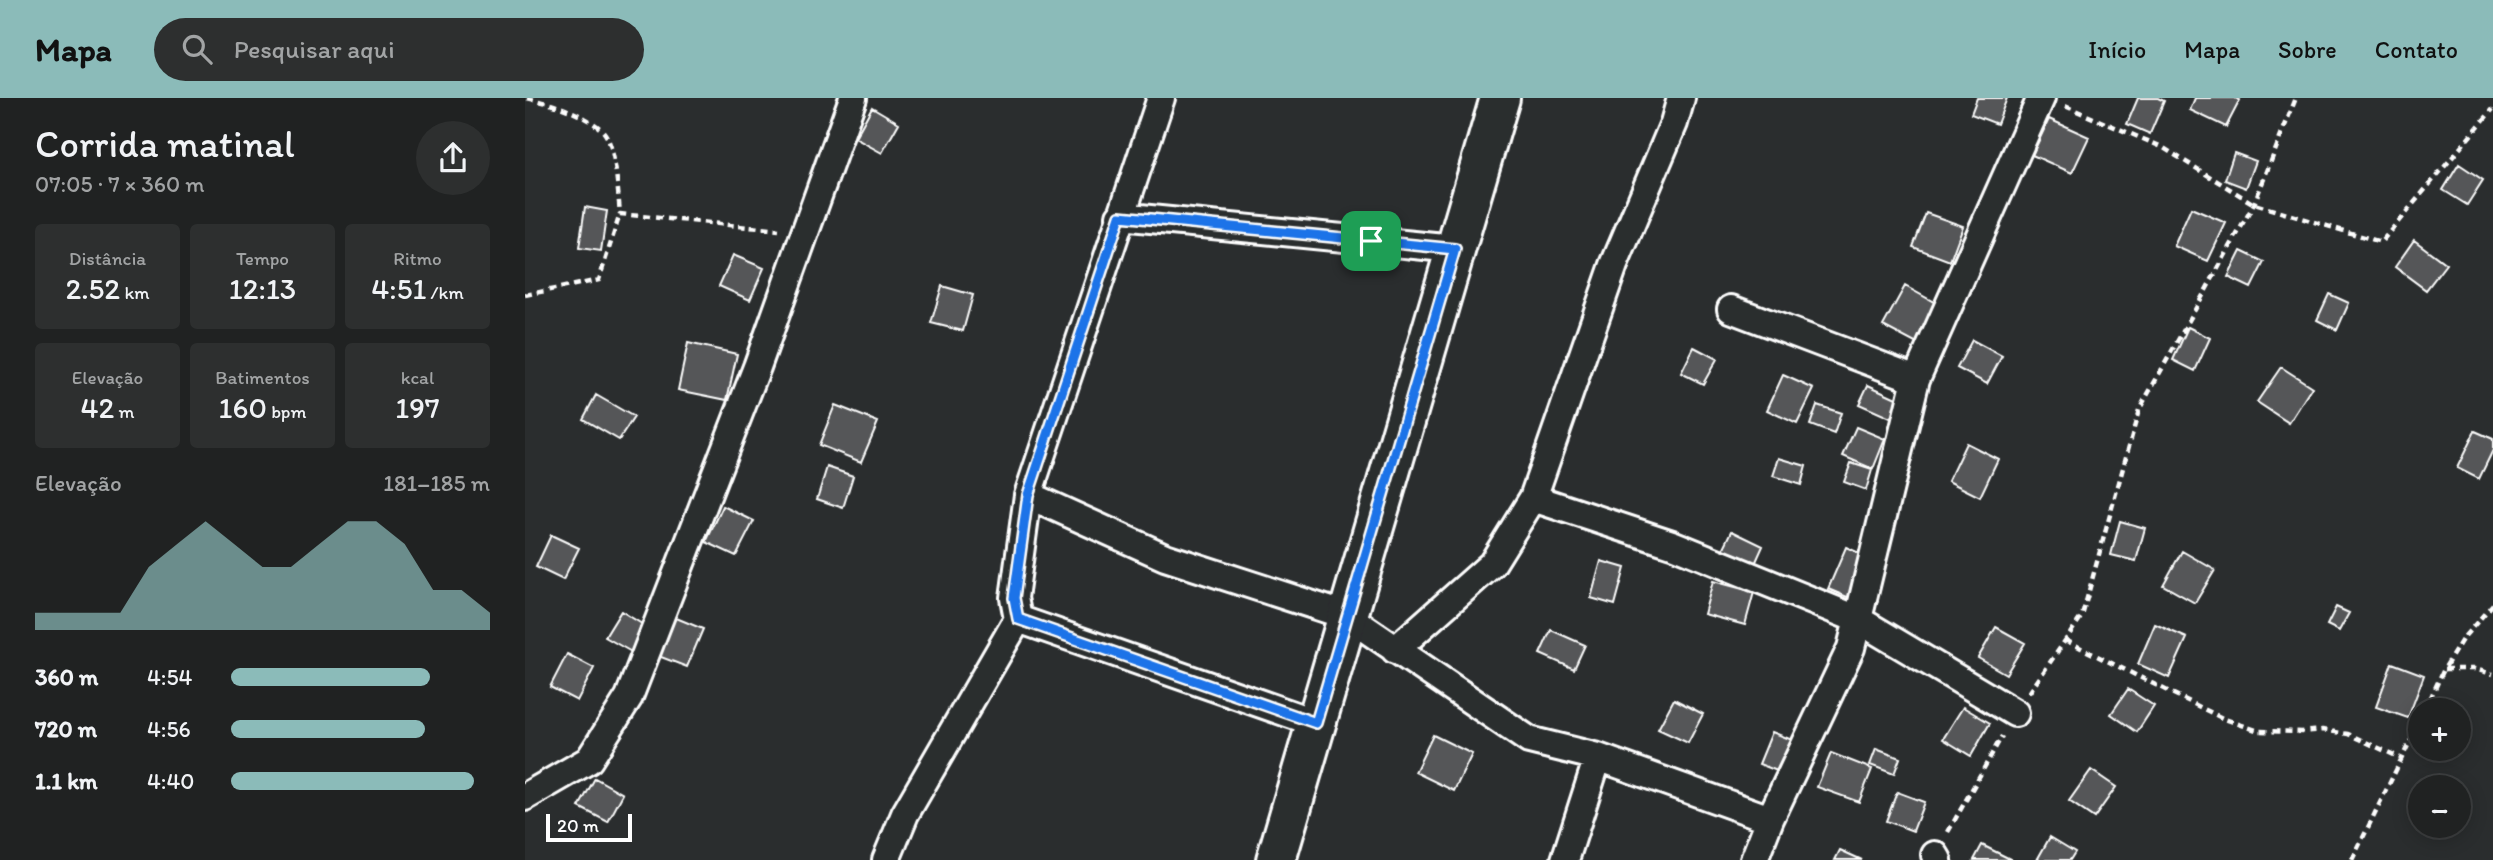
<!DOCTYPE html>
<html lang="pt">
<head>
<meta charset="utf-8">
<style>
  :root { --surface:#202222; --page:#2d2f2f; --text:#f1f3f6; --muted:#a2a4a5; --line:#3d3f40; --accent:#8bbbb9 }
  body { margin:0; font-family:Itim,sans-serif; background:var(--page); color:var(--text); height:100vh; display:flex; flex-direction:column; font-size:26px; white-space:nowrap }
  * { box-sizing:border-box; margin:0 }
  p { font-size:23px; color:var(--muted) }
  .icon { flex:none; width:38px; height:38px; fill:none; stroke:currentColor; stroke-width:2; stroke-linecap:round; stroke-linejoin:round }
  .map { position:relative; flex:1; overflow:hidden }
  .side { display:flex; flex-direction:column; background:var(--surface); width:525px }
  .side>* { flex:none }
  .controls { position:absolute; left:1883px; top:600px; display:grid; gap:14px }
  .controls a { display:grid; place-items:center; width:63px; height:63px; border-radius:50%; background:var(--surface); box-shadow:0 4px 18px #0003,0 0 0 2px var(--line); font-size:35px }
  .scale { position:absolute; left:21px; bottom:18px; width:86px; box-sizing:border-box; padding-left:7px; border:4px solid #fff; border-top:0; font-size:19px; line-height:24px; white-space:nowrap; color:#fff; -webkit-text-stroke:5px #2a2d2e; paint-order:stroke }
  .pin { position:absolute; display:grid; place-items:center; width:60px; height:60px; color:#fff; margin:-30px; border-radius:14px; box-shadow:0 4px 10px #0006 }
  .round { display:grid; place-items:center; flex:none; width:74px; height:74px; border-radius:37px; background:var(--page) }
  .summary { display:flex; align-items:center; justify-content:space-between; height:119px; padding:0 35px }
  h1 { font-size:38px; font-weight:600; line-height:52px }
  .metrics { display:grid; grid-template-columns:repeat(3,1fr); gap:10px; height:119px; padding:7px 35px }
  .metrics div { display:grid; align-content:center; border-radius:7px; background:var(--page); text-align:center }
  .metrics b { font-size:30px; font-weight:600 }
  .metrics small { font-size:19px; font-weight:400 }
  .metrics p { font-size:19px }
  .chart { height:196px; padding:14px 35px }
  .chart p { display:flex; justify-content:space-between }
  .chart svg { width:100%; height:126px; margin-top:7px; fill:var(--accent); opacity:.7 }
  ul { padding:0 35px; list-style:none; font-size:23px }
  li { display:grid; grid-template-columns:112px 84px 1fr; align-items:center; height:52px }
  li i { height:18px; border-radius:9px; background:var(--accent) }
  header { display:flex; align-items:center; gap:42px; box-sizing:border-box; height:98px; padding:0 35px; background:var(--accent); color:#111 }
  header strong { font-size:33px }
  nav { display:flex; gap:38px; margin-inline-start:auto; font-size:24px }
  .search { width:490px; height:63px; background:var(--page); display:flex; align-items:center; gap:18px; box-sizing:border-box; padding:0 24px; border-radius:38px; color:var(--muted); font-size:26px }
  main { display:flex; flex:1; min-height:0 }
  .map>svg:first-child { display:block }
  .building { fill:#555758; stroke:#fff; stroke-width:2 }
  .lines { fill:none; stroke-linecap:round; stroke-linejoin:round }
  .street-casing { stroke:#fff; stroke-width:32 }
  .primary-casing { stroke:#fff; stroke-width:44 }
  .path { stroke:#fff; stroke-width:4.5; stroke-dasharray:7 5; stroke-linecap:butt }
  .street { stroke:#2a2d2e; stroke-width:26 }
  .primary { stroke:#2a2d2e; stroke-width:38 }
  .route-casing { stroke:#fff; stroke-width:14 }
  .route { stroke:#1a73e8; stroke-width:9 }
</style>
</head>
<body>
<header>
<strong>Mapa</strong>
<div class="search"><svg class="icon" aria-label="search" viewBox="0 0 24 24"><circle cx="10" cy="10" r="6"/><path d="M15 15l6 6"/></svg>Pesquisar aqui</div>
<nav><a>Início</a><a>Mapa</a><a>Sobre</a><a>Contato</a></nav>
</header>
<main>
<section class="side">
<div class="summary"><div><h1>Corrida matinal</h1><p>07:05 · 7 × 360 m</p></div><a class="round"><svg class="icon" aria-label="share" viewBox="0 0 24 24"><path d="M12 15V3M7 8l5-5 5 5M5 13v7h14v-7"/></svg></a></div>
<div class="metrics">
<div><p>Distância</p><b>2.52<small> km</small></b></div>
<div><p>Tempo</p><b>12:13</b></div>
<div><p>Ritmo</p><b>4:51<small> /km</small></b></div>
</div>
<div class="metrics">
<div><p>Elevação</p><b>42<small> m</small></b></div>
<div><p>Batimentos</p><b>160<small> bpm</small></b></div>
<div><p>kcal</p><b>197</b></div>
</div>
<div class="chart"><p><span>Elevação</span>181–185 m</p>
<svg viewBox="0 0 160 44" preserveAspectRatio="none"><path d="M0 44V38L10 38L20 38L30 38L40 22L50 14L60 6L70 14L80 22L90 22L100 14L110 6L120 6L130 14L140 30L150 30L160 38V44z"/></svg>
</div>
<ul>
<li><b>360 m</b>4:54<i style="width:77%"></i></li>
<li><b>720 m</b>4:56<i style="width:75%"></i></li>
<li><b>1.1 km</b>4:40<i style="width:94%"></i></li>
</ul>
</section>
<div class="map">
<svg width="1968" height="762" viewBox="0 0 1968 762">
  <rect width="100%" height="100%" fill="#2a2d2e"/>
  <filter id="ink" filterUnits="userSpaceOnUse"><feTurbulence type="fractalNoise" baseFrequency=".0143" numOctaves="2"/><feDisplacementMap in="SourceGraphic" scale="14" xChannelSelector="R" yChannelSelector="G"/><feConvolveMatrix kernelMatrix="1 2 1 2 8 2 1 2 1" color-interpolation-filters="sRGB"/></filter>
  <g filter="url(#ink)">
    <path class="building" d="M1452,0H1482L1472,26L1446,16Z
      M1613,0H1633L1639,3L1625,36L1602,26Z
      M1670,0H1710L1715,2L1701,29L1665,12Z
      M347,9L374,25L357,55L330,40Z
      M1524,21L1564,39L1547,75L1507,57Z
      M1709,55L1731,63L1721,90L1700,82Z
      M1934,66L1958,82L1942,107L1918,92Z
      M60,109L82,113L76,153L54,150Z
      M1666,110L1701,125L1683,163L1649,148Z
      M1401,115L1438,128L1425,163L1388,149Z
      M1889,142L1921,166L1901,192L1870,169Z
      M1716,153L1739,164L1726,190L1703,179Z
      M208,157L239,170L225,202L194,188Z
      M417,188L448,197L438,233L406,225Z
      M1380,188L1414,207L1392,246L1358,228Z
      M1804,196L1824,205L1812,232L1792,222Z
      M1663,229L1685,240L1670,273L1648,262Z
      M1447,242L1477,258L1462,286L1432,270Z
      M163,245L212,256L202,302L153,292Z
      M1169,249L1192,261L1178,286L1156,275Z
      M1756,269L1787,289L1764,325L1732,304Z
      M1258,277L1289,291L1272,326L1242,312Z
      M1343,287L1380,304L1372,323L1334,306Z
      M71,297L109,319L94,342L58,321Z
      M310,307L353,324L336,364L294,347Z
      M1292,307L1316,315L1309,336L1285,327Z
      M1331,329L1360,341L1348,371L1318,358Z
      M1950,333L1968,341V352L1954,381L1932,370Z
      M1441,345L1473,361L1455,399L1423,383Z
      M1254,360L1281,368L1276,387L1248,378Z
      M1326,365L1347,372L1341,392L1319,384Z
      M302,369L328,378L318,410L292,401Z
      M198,408L229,423L211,458L181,444Z
      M1595,423L1620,430L1611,463L1586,457Z
      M1207,433L1238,448L1225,477L1193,462Z
      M26,437L54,450L38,482L11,469Z
      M1321,449L1345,460L1327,501L1303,491Z
      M1657,453L1690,472L1670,505L1638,487Z
      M1076,463L1100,470L1090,507L1066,500Z
      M1188,483L1229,494L1220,527L1179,516Z
      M1811,509L1824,515L1814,533L1802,527Z
      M96,513L125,531L110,556L80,539Z
      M144,517L178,531L162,569L128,556Z
      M1630,526L1662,540L1644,580L1613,566Z
      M1471,529L1500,545L1481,576L1453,560Z
      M1026,532L1060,547L1049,571L1015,556Z
      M42,556L69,570L52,603L25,589Z
      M1867,565L1899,577L1883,620L1851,609Z
      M1603,591L1629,608L1612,634L1586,616Z
      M1149,601L1178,616L1163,645L1133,631Z
      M1438,609L1465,625L1446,658L1418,641Z
      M1247,634L1280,647L1268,679L1234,666Z
      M908,637L947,656L929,693L890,674Z
      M1351,651L1375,660L1369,676L1345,667Z
      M1306,655L1347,671L1334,704L1292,689Z
      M1566,672L1591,689L1569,720L1544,703Z
      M70,680L98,696L83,724L54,709Z
      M1372,694L1399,704L1388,733L1361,723Z
      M1525,739L1550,754L1545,762H1512Z
      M1457,747L1487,762H1449Z
      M1315,752L1337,762H1310Z"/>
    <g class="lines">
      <g class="street-casing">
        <path id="street" d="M595,118L930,151
          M1206,211L1391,281
          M503,397L640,459L822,518L1004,642L1073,659L1245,721
          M1008,400L1147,446L1332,521L1490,615
          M493,521L791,625
          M870,552L967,466L1008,400L1089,167L1149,25L1156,0
          M0,699L64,662L104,599L232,269L328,0
          M1410,757L1413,762
          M361,762L380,716L493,521L489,500L503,397L636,0
          M1040,762L1073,659
          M1229,762L1245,721L1326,550L1391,281L1516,0"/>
      </g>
      <g class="primary-casing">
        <path id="primary" d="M751,762L975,0"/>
      </g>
      <path class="path" d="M2,0C28,6 56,14 77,32C91,45 93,96 95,116
        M1540,8L1637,49L1729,106L1856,144L1968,11
        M0,197L74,182L95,116L254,132
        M1540,542L1697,620L1734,633L1777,634L1797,632L1823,636L1878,661
        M1919,571H1949L1968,576
        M1504,595L1557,518L1614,312L1729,106L1771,0
        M1900,612L1919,571L1938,540L1968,506
        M1423,734L1477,638
        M1827,762L1895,623"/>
      <use href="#street" class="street"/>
      <use href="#primary" class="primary"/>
    </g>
  </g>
  <g class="lines" filter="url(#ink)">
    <g class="route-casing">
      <path id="route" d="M595,118L930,151L791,625L493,521L489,500L503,397Z"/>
    </g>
    <use href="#route" class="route"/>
  </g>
</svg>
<div class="controls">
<a>+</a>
<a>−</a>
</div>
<div class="scale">20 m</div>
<div class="pin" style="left:846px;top:143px;background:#1e9e55"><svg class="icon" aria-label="arrive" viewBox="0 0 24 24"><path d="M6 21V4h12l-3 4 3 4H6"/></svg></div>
</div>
</main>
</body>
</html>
